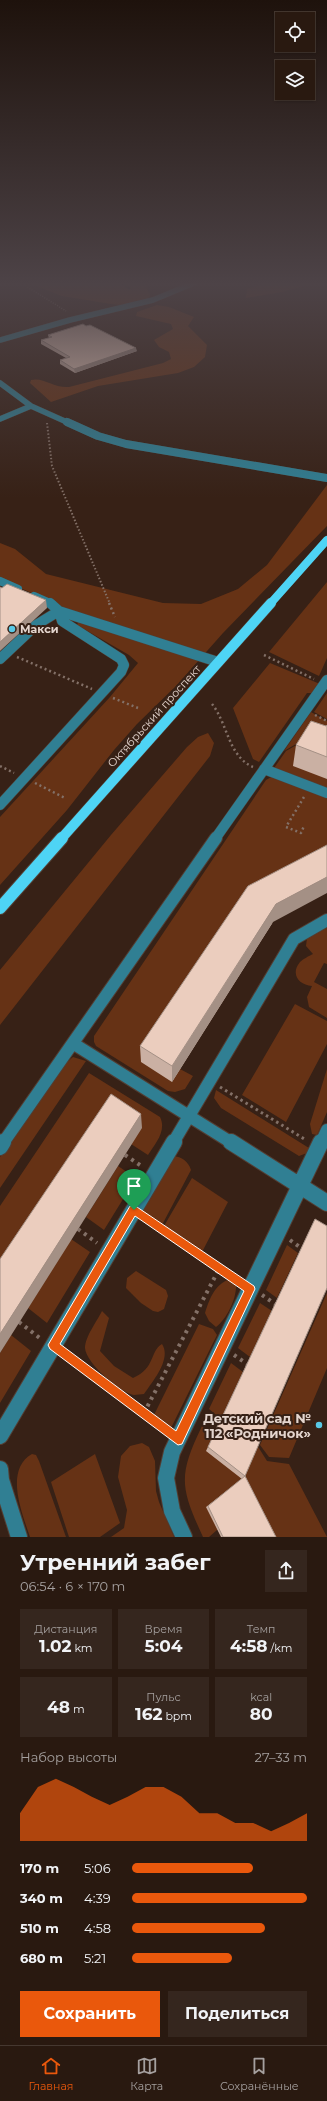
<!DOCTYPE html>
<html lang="ru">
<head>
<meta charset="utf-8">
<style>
  :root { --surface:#291910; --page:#35261e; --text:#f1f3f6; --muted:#a5a09f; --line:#453830; --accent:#ea580c }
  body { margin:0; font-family:Montserrat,sans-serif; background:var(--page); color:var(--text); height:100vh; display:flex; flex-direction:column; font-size:15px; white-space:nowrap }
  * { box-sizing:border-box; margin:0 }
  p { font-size:13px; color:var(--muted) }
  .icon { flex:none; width:22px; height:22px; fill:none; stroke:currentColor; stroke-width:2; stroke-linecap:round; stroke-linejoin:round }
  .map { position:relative; height:1537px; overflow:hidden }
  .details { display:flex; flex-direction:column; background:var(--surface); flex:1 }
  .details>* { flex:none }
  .tools { position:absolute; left:275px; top:12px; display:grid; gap:8px }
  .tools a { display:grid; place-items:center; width:40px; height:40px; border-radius:0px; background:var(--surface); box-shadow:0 1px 3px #0004,0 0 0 1px var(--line); font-size:20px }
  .pin { position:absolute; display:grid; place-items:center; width:34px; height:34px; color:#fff; margin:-41px -17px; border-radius:50% 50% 50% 0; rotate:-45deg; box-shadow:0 0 4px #0007 }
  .pin .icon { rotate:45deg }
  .round { display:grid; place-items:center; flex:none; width:42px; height:42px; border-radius:0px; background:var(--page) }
  .overview { display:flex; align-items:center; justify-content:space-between; height:68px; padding:0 20px }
  h1 { font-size:22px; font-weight:700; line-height:30px }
  .figures { display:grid; grid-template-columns:repeat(3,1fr); gap:6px; height:68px; padding:4px 20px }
  .figures div { display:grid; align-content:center; border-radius:0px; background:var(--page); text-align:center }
  .figures b { font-size:17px; font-weight:700 }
  .figures small { font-size:11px; font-weight:400 }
  .figures p { font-size:11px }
  .chart { height:112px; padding:8px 20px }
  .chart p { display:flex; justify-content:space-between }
  .chart svg { width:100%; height:72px; margin-top:4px; fill:var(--accent); opacity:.7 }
  .action { display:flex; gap:8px; margin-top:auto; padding:8px 20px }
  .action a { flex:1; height:46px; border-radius:0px; background:var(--accent); color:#fff; font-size:16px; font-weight:700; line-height:46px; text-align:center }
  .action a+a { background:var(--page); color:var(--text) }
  ul { padding:0 20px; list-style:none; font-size:13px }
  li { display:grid; grid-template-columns:64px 48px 1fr; align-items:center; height:30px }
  li i { height:10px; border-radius:5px; background:var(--accent) }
  .tab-bar { display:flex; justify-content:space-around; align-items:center; height:56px; border-top:1px solid var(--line); background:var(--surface); font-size:11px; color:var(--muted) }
  .tab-bar a { display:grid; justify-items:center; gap:2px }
  .tab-bar .on { color:var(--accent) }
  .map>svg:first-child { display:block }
  .green { fill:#663215 }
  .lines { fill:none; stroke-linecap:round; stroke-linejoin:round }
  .stream { stroke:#041318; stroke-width:2.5 }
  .minor-far4-casing { stroke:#533e33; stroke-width:6 }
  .minor-far3-casing { stroke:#533e33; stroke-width:8 }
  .minor-far2-casing { stroke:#533e33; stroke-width:11 }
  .minor-far1-casing { stroke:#533e33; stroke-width:14 }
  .minor-casing { stroke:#533e33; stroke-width:18 }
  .major-far2-casing { stroke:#533e33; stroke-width:8 }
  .major-far1-casing { stroke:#533e33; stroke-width:11 }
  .major-casing { stroke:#533e33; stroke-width:14 }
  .path-far4 { stroke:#837067; stroke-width:1.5; stroke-dasharray:1 1.5; stroke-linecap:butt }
  .path-far3 { stroke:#837067; stroke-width:2; stroke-dasharray:1.5 2; stroke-linecap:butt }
  .path-far2 { stroke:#837067; stroke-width:2.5; stroke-dasharray:2 3; stroke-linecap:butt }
  .path-far1 { stroke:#837067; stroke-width:3; stroke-dasharray:2.5 3.5; stroke-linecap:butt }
  .path { stroke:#837067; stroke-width:4; stroke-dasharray:3 4.5; stroke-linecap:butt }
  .minor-far4 { stroke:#307f93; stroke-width:5.5 }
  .minor-far3 { stroke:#307f93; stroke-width:8 }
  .minor-far2 { stroke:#307f93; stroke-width:10 }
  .minor-far1 { stroke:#307f93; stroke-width:12 }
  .minor { stroke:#307f93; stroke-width:16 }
  .major-far2 { stroke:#4ed4f5; stroke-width:8 }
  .major-far1 { stroke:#4ed4f5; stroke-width:10 }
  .major { stroke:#4ed4f5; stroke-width:12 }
  .wall { fill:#cab0a3 }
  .shaded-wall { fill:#a49085 }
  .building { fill:#ebcdbe; stroke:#a49085 }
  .route { fill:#ea580c; stroke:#fff; fill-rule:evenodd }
  .poi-dot { fill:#59c8e5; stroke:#372116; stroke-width:1.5 }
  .labels { text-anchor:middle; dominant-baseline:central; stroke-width:4; stroke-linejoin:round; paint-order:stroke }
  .poi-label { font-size:11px; font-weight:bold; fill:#e4d5ce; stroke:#372116; text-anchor:start }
  .street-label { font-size:11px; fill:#e4d5ce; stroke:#372116 }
  .near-poi-label { font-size:13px; font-weight:bold; fill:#e4d5ce; stroke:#372116; text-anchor:end }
</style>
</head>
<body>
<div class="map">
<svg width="327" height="1537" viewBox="0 0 327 1537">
  <rect width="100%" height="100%" fill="#372116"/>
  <path class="green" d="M29,283H140L146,286L150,295L148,300L121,305L111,304L62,296Z
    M266,283H314L282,292L246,298L247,289Z
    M157,305L169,307L194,317L188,326L207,345L205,357L194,367L178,373L98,386L51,402L30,383L31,380C44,377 53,388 69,387L163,363L171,359L169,352L159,347L154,340L173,329L171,324L136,316L137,312Z
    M327,485V526L223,633L176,686L137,724L114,750L67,810L0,885V817L110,697L138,663L129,655L77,625L81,615L0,579V543L15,549L46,574L163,603L201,604L238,589L267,565Z
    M327,582V658L319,676L269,652Z
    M270,663L320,684L313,693H307L259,762L253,759L233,708Z
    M327,693V719L314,712Z
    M311,712L327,721V726L284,751Z
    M208,733L214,743L210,756L0,1025V970L111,835L187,747L198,737Z
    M314,735L327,779V790L274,768L286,751Z
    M273,776L327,798V862L256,899L172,1082L180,1069L193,1076L185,1089L175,1092L168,1091L96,1046L94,1042V1036L266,780Z
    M327,923V964L324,963L314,982L327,989V1018L309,1007L307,997L312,986C299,985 290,974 300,962C303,959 309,956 313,954L306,946L307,938Z
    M295,1004L327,1021V1044L286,1122L242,1095Z
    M73,1057L86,1061L0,1188V1157L66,1063Z
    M327,1069V1112L317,1135L312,1134L310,1124Z
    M89,1073L160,1117C167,1131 155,1144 148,1155L131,1144L0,1279V1206Z
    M216,1090L309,1148L307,1153L299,1156L221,1108L214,1098Z
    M173,1156C182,1157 188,1161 191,1170L162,1225L158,1227L147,1218L143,1211L165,1169Z
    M118,1166L136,1178L104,1230L86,1217Z
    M192,1178L228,1202L202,1252L164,1226Z
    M71,1239L90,1252L47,1323L28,1308Z
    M287,1245L298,1253L277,1298L266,1290Z
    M136,1271L166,1290L168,1296L164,1309L158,1312L153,1311L141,1303L126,1288L127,1278Z
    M230,1279L236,1284C237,1298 227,1319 216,1327L209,1321L205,1313C210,1298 214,1285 230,1279Z
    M327,1293V1368L289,1458L269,1457L260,1445Z
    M260,1303L272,1311L250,1357L238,1348Z
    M102,1311L109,1318L100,1351L114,1366L133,1378C156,1368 149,1352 162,1344C172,1359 152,1382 144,1394C141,1394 137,1395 134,1395C120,1393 86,1363 85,1348C85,1337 97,1321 102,1311Z
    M199,1324L213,1329L217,1335L171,1428L154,1415Z
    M11,1335L31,1351L0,1403V1353Z
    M231,1363L243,1372L221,1419L209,1409Z
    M202,1426L213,1435L257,1445L267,1461L289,1464L327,1537H271L217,1530L209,1537H203C180,1487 178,1476 202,1426Z
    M142,1443L149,1447L155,1461L156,1491L159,1502L174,1537H111L124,1528L127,1510L118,1477L121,1456L130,1446Z
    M32,1454L36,1455L39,1461L66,1537H30C22,1513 4,1470 32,1454Z
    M95,1454L120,1523L100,1537H69L51,1482Z"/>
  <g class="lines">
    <path class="stream" d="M122,283L129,288"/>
    <g class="minor-far4-casing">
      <path id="minor-far4" d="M0,340L70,320L153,300L194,283
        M0,383L31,406L69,423
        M0,419L31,406"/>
    </g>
    <g class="minor-far3-casing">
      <path id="minor-far3" d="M67,422L98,436L126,444L327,478
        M0,581L18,589
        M34,596L52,604"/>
    </g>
    <g class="minor-far2-casing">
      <path id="minor-far2" d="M0,659L36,625L59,611L218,662
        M264,769L327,793
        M0,805L121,672L124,665L121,659L62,621L59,611L50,603
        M215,839L327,680"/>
    </g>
    <g class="minor-far1-casing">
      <path id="minor-far1" d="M74,1044L232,1143
        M3,1143L216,838
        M173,1143L294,939L327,920
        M321,1143L327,1130"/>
    </g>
    <g class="minor-casing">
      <path id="minor" d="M231,1142L327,1203
        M0,1147L3,1142
        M0,1436L174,1142
        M0,1469L1,1480L19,1537
        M184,1537L172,1511L166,1478L172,1452L321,1142"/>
    </g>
    <g class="major-far2-casing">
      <path id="major-far2" d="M270,604L327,540"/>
    </g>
    <g class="major-far1-casing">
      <path id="major-far1" d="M61,839L271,603"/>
    </g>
    <g class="major-casing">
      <path id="major" d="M0,908L62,838"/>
    </g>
    <path class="path-far4" d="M21,283L66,311"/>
    <path class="path-far3" d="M47,423L52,466L110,604"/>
    <path class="path-far2" d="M109,603L115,617
      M264,655L314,679
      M17,657L92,689
      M113,698L138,708
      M212,704C228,724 228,756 253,767
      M315,715L327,721
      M0,766L14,773
      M35,783L65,798
      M304,797L286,827L301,833L304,826"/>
    <path class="path-far1" d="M220,1087L306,1140"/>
    <path class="path" d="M125,1155L143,1167
      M146,1218L239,1282
      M78,1229L97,1243
      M290,1240L301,1248
      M262,1295L275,1304
      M19,1322L41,1339
      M65,1354L166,1431
      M234,1355L247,1364
      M144,1413L219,1269
      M205,1417L218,1426"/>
    <use href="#minor-far4" class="minor-far4"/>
    <use href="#minor-far3" class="minor-far3"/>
    <use href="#minor-far2" class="minor-far2"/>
    <use href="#minor-far1" class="minor-far1"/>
    <use href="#minor" class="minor"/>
    <use href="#major-far2" class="major-far2"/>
    <use href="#major-far1" class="major-far1"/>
    <use href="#major" class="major"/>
  </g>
  <path class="wall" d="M48,335L137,351L75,373L60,364V360L66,358L41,344V340L49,338Z
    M327,725V779L293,766L296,745Z
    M273,922L172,1082L141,1062L140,1046Z
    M315,1219L245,1476L276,1537H221L206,1507L242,1479L206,1451Z"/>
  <path class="shaded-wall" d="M136,348L137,351L75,373L74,369Z
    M46,600L47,608L0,651V642Z
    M327,877V893L273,922L172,1082V1066L276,904Z
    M141,1114L142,1128L0,1353V1334Z"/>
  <path class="building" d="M83,324L86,326L90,325L136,348L74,369L60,360L70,357L41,340L52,337L48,335Z
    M7,584L46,600L0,642V587L2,588Z
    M311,721L326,726L327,725V757L296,745Z
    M327,845V877L276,904L172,1066L140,1046L248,886Z
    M111,1094L141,1114L0,1334V1259Z
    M315,1219L327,1226V1288L245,1476L208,1447Z
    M245,1476L276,1537H223L208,1506Z"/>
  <linearGradient id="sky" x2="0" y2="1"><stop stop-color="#1e120c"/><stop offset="0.57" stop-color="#4d4347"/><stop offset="1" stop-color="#4d4347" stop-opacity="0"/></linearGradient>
  <rect width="327" height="498" fill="url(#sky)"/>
  <path class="route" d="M134,1205L254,1286L255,1289L182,1444L178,1445L50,1349L48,1345L130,1206ZM135,1216L244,1291L176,1431L60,1344Z"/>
  <g class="poi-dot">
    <circle cx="12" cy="629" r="4"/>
    <circle cx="319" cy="1425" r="4"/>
  </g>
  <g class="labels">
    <g class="poi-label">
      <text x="20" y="629">Макси</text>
    </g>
    <g class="street-label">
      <text transform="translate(154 716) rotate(-48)">Октябрьский проспект</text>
    </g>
    <g class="near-poi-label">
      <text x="311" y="1418">Детский сад №<tspan x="311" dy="15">112 «Родничок»</tspan></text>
    </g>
  </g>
</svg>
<div class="tools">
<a><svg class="icon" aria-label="locate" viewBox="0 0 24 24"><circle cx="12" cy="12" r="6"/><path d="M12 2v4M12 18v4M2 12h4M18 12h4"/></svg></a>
<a><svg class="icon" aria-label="layers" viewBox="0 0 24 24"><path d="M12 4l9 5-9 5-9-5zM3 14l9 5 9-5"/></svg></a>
</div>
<div class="pin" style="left:134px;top:1210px;background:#1e9e55"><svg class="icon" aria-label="arrive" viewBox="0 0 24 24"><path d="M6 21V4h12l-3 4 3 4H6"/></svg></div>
</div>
<section class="details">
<div class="overview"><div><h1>Утренний забег</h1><p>06:54 · 6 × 170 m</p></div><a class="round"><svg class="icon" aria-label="share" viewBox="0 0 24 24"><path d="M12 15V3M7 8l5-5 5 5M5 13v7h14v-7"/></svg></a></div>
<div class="figures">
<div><p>Дистанция</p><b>1.02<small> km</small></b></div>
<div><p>Время</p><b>5:04</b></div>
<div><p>Темп</p><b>4:58<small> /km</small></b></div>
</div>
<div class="figures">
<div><b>48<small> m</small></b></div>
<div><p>Пульс</p><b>162<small> bpm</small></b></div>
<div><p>kcal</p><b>80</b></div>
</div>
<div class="chart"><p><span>Набор высоты</span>27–33 m</p>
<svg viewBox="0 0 160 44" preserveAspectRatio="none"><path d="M0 44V27L10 11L20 6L30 11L40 17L50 22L60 17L70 11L80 11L90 17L100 27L110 27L120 33L130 33L140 38L150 33L160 27V44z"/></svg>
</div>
<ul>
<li><b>170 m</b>5:06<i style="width:69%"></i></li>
<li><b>340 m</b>4:39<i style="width:100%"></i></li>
<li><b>510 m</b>4:58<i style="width:76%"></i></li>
<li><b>680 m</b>5:21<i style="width:57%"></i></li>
</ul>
<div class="action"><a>Сохранить</a><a>Поделиться</a></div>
</section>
<nav class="tab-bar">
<a class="on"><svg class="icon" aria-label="home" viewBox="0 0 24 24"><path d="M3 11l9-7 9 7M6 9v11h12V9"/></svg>Главная</a>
<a><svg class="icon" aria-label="map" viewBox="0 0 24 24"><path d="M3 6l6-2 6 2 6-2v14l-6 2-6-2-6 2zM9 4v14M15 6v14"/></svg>Карта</a>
<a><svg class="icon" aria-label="saved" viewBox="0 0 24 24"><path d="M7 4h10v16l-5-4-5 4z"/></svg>Сохранённые</a>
</nav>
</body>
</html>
